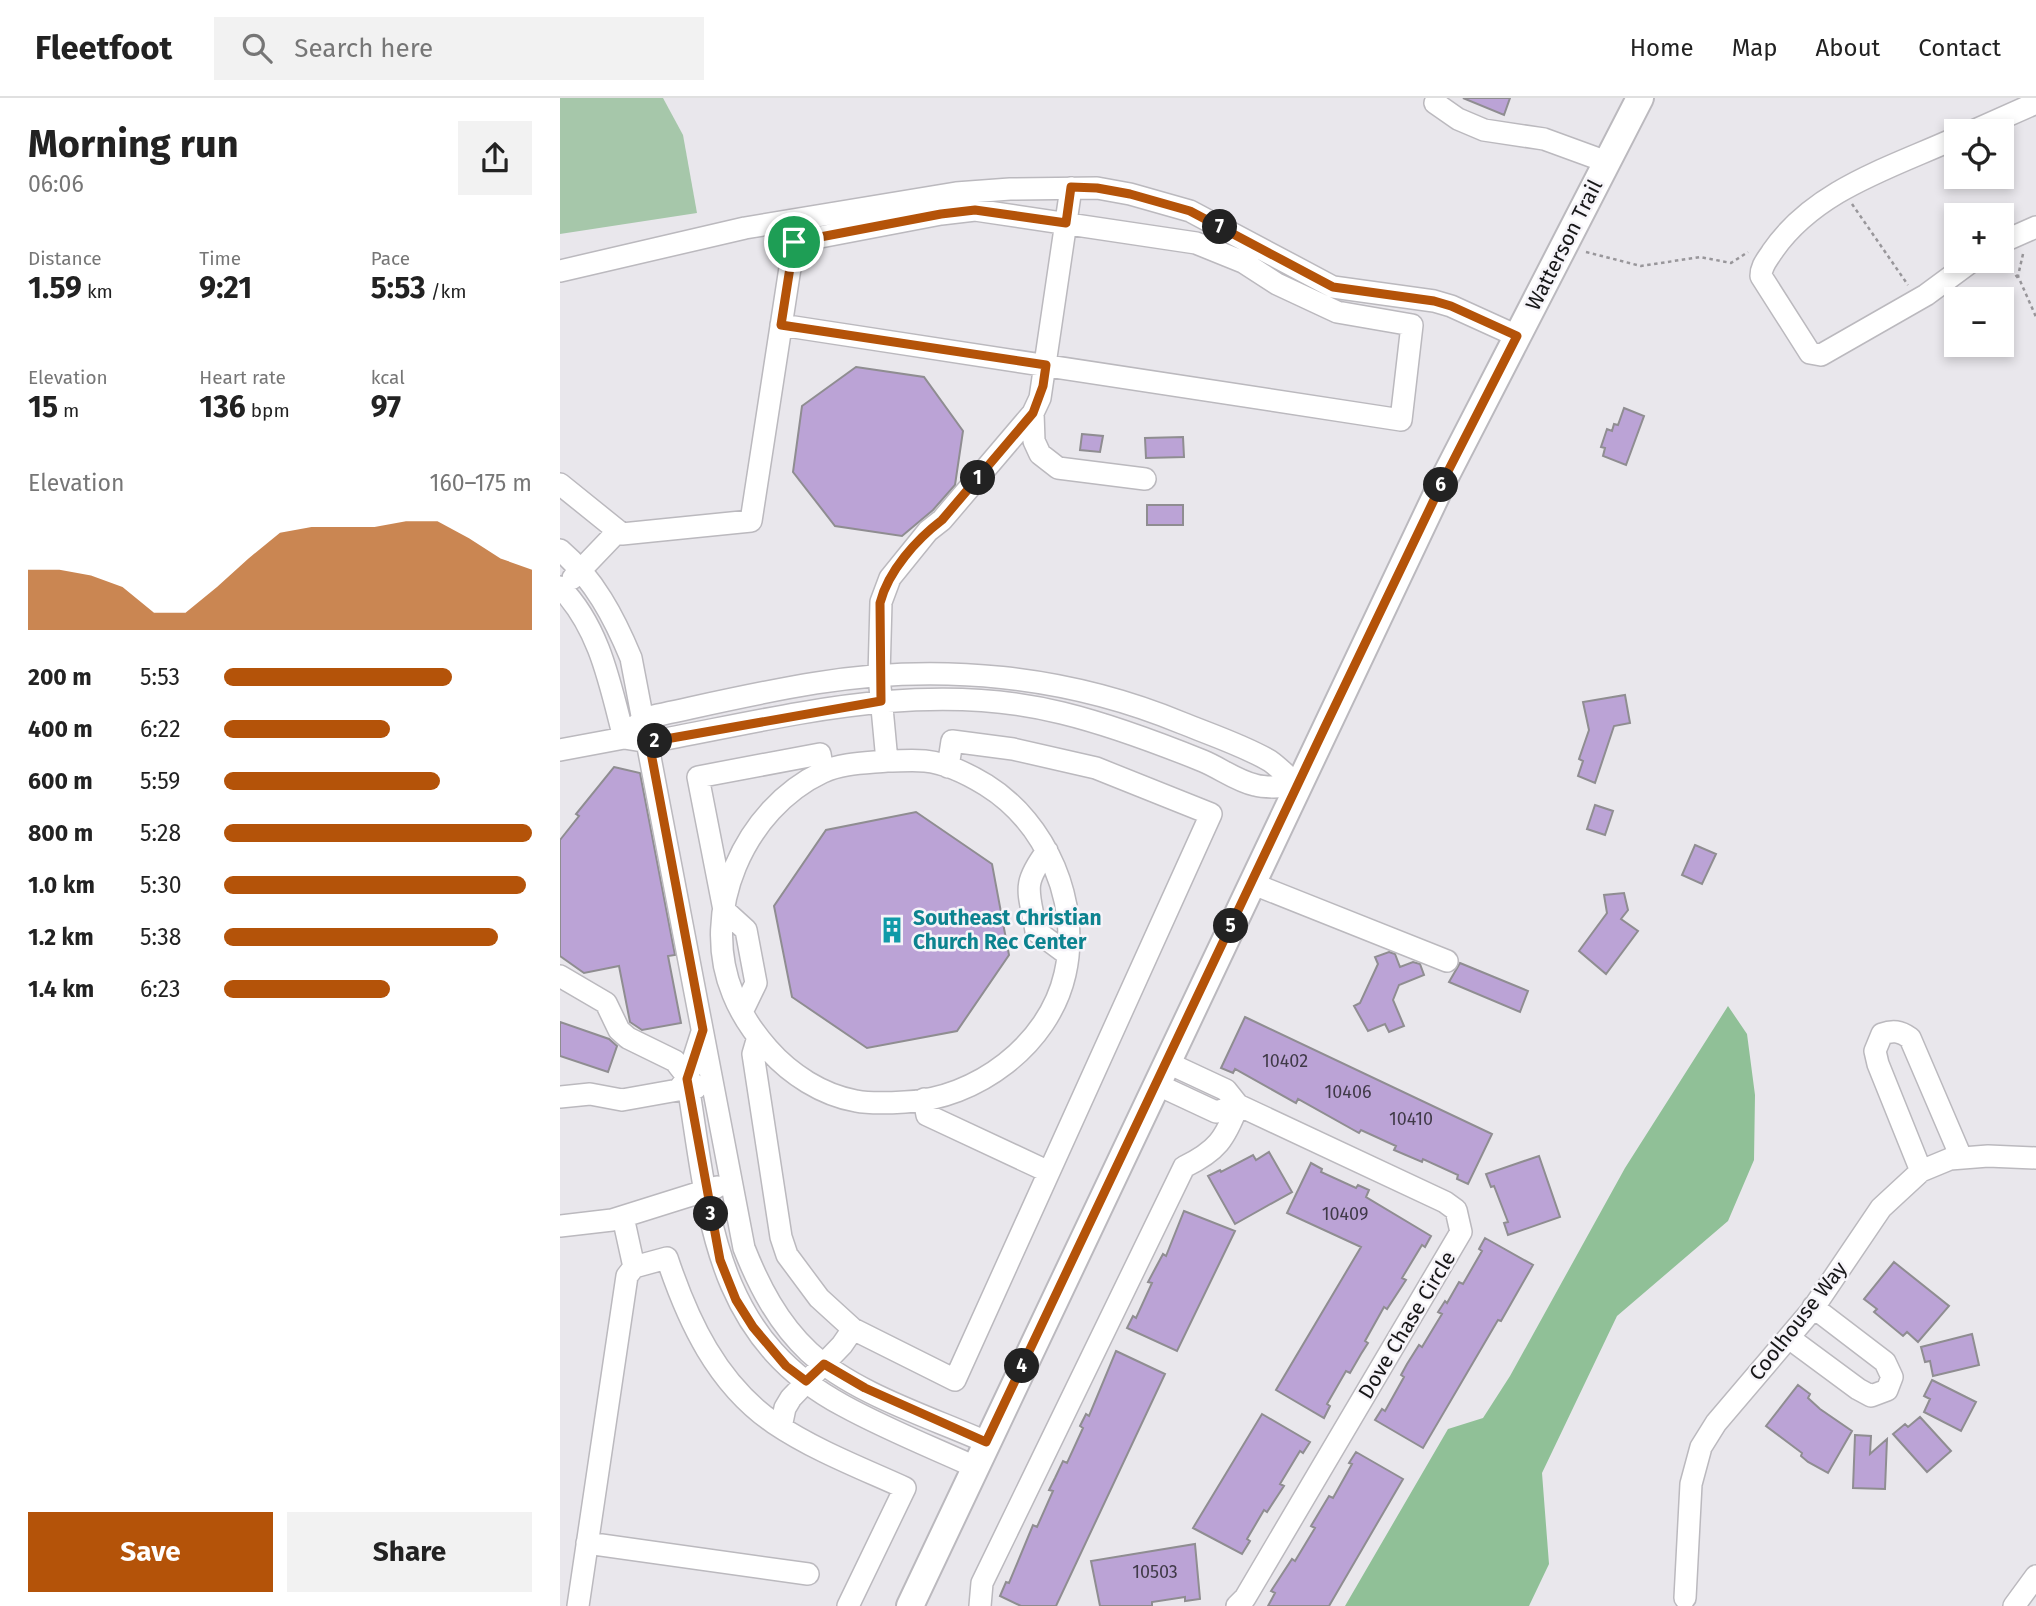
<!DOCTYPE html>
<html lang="en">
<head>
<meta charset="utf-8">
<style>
  :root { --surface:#fff; --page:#f2f2f2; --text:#222; --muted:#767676; --line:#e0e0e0; --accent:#b45309 }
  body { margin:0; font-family:"Fira Sans",sans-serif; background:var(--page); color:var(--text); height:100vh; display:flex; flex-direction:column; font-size:26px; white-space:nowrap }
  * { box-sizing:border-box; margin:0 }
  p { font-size:23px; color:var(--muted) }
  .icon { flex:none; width:38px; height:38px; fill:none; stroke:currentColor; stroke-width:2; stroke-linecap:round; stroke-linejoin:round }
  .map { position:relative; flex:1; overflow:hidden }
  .sheet { display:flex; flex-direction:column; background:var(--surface); width:560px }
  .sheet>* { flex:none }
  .fabs { position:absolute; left:1384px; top:21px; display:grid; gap:14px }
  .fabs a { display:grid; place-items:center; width:70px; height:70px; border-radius:0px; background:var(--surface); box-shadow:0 4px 10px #0003; font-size:35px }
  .pin { position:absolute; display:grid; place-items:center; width:60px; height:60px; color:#fff; margin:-30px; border:4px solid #fff; border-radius:50%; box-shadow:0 2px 7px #0007 }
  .km { position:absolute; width:35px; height:35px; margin:-18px; border-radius:50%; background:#222; color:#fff; font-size:19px; line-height:35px; text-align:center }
  .round { display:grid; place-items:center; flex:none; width:74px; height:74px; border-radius:0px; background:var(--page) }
  .overview { display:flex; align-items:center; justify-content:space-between; height:119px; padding:0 28px }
  h1 { font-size:38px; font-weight:700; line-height:52px }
  .metrics { display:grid; grid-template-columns:repeat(3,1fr); gap:10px; height:119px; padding:7px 28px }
  .metrics div { display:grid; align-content:center }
  .metrics b { font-size:30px; font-weight:700 }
  .metrics small { font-size:19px; font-weight:400 }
  .metrics p { font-size:19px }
  .chart { height:196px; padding:14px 28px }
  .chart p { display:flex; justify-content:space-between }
  .chart svg { width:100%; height:126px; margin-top:7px; fill:var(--accent); opacity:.7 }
  .button { display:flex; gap:14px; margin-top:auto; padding:14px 28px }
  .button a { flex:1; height:80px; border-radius:0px; background:var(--accent); color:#fff; font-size:28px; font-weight:700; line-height:80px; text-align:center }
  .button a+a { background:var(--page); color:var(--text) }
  ul { padding:0 28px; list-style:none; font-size:23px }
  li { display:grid; grid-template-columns:112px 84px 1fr; align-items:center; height:52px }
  li i { height:18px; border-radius:9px; background:var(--accent) }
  header { display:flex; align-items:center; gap:42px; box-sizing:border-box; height:98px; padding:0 35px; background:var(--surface); border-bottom:2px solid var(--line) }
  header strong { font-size:33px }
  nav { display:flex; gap:38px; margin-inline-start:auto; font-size:24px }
  .search { width:490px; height:63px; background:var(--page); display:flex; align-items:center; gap:18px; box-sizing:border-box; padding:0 24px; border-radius:0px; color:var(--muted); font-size:26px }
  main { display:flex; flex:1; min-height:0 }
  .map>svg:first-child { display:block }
  .green { fill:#a6c7aa }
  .forest { fill:#90c097 }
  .building { fill:#bba3d6; stroke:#8f8d91; stroke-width:2 }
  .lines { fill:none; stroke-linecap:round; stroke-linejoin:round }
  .minor-casing { stroke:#bbb9be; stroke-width:24 }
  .major-casing { stroke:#bbb9be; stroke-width:30 }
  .path { stroke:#98969a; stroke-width:2.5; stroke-dasharray:3.5 3.5; stroke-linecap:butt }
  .minor { stroke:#fff; stroke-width:21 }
  .major { stroke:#fff; stroke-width:26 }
  .route-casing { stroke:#fff; stroke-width:14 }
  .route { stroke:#b45309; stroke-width:9 }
  .labels { text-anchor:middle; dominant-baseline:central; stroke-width:5; stroke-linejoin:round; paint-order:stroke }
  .number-label { font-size:18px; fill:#403a48 }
  .street-label { font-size:21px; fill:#171718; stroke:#f6f4f9 }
  .culture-label { font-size:21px; font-weight:bold; fill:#0d838f; stroke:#f6f4f9; text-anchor:start }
</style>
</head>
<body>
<header>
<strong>Fleetfoot</strong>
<div class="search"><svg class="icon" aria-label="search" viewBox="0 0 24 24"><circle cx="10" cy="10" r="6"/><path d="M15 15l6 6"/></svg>Search here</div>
<nav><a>Home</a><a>Map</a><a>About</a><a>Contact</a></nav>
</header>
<main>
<section class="sheet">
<div class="overview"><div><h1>Morning run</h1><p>06:06</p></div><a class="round"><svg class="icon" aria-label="share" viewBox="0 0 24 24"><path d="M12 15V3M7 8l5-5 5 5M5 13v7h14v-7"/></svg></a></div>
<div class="metrics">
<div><p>Distance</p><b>1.59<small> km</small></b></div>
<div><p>Time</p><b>9:21</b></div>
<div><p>Pace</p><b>5:53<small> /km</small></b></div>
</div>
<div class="metrics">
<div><p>Elevation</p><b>15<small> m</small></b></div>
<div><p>Heart rate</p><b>136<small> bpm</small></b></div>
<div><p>kcal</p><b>97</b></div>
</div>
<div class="chart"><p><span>Elevation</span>160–175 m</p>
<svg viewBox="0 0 160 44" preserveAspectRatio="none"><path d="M0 44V23L10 23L20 25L30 29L40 38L50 38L60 29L70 19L80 10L90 8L100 8L110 8L120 6L130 6L140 12L150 19L160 23V44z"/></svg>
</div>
<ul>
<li><b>200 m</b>5:53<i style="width:74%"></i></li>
<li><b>400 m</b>6:22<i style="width:54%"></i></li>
<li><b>600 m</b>5:59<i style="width:70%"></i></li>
<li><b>800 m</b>5:28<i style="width:100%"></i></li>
<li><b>1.0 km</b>5:30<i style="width:98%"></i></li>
<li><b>1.2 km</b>5:38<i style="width:89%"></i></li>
<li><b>1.4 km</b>6:23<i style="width:54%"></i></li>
</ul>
<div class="button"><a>Save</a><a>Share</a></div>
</section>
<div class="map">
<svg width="1476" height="1508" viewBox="0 0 1476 1508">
  <rect width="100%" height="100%" fill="#e9e7ec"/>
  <path class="green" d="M0,0H103L123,37L137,115L0,136Z"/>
  <path class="forest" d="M1168,908L1187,936L1195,997L1194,1062L1168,1123L1057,1218L982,1375L989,1466L969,1508H785L888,1331L923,1320L950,1278L1065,1070Z"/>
  <path class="building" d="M903,0H950L944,17Z
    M296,269L364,279L403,333L395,387L373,412L342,438L275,428L233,374L242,308Z
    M1064,310L1084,318L1066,367L1043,358L1045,350L1041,349L1047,331L1052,333L1054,326L1058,327Z
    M522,336L543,338L540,354L520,352Z
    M623,339L624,359L586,360L585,340Z
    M587,407H623V427H587Z
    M1065,597L1070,625L1054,628L1035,685L1018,678L1023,663L1019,661L1029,632L1023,604Z
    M54,669L80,675L115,857L108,858L121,925L82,932L70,924L59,868L24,875L0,858V742L19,718L16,716Z
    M1035,707L1053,713L1045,737L1027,731Z
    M356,714L432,766L449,857L397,933L307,950L232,899L214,808L266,732Z
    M1135,747L1156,756L1142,786L1122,777Z
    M1064,795L1068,812L1061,821L1078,833L1046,876L1019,853L1047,815L1044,797Z
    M829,854L835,856L840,869L853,864L860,866L864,877L839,887L833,902L844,928L829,934L825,926L808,933L794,908L800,905L818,866L815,859Z
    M900,865L968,893L960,914L889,884Z
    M685,919L932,1036L908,1086L897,1081L898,1077L863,1061L862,1064L834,1052L836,1048L801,1032L799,1035L738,1001L736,1005L675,971L673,975L661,970Z
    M0,924L49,941L57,948L48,974L0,958Z
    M709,1054L732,1094L675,1126L648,1078L660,1072L661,1074L693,1057L696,1062Z
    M979,1058L1000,1119L948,1137L944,1125L948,1124L934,1088L931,1089L926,1076Z
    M751,1065L762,1071L761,1074L796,1090L798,1087L809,1092L806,1099L871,1138L865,1149L862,1147L842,1180L846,1182L827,1211L824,1209L805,1243L808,1245L801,1256L790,1275L786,1273L767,1306L770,1308L764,1320L716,1292L801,1149L727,1115Z
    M624,1113L675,1133L617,1253L567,1230L573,1218L576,1220L592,1185L588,1184L603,1156L606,1158Z
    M925,1140L973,1167L941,1223L938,1222L863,1350L815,1322L822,1311L825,1313L844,1279L841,1277L847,1266L859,1247L862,1249L882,1216L878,1214L885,1203L887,1205L899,1184L903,1186L922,1153L919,1151Z
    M1334,1164L1389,1208L1358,1244L1347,1234L1343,1238L1314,1214L1317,1211L1304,1201Z
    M1412,1236L1419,1267L1373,1278L1370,1263L1365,1264L1361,1249Z
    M556,1253L605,1276L496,1508H461L440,1498L446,1484L449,1485L473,1427L477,1429L493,1393L489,1392L495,1380L503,1363L507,1365L523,1330L520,1328L526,1316L529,1318Z
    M1372,1282L1416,1304L1401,1333L1364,1314L1370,1301L1364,1298Z
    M1238,1287L1250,1296L1248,1300L1260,1311L1292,1333L1268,1375L1248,1364L1241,1358L1242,1355L1206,1328Z
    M702,1316L750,1344L743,1355L740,1353L720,1386L724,1388L707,1414L704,1412L687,1441L690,1443L682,1456L633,1430Z
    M1360,1319L1391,1353L1367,1374L1333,1336L1345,1326L1348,1329Z
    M1295,1337L1311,1338L1310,1356L1327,1341L1325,1391L1293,1390Z
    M796,1354L843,1381L769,1508H708L715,1495L711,1493L732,1461L735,1463L755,1430L751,1428L769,1398L773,1400L792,1366L789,1365Z
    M635,1446L640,1501L625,1503V1499L592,1504V1508H540L531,1463Z"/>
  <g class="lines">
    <g class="minor-casing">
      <path id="minor" d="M875,5L898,21L924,32L984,41L1047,64
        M1413,33L1476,5
        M1396,40C1330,70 1254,92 1212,154C1207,162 1201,168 1201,178L1250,255L1261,257L1366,197L1412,163
        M1442,144L1476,129
        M0,173L185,130L396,95L450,91L537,90L570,96L630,113L773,189L874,203L891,208L957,238
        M473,315L474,343L480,356L498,370L585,381
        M0,386L62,436L191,423L234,144L381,116L415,112L636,145L683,164L717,186L777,214L852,227L841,322L221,227
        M0,452C34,481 54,519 71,560L184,1150C199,1188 218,1225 249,1254C295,1296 370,1319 426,1344
        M13,480L58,433
        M0,489C40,530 50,586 64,640
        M76,628L84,620C141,608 199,594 256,585C380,565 506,577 622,625C649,636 685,648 710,663C720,670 729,680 738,688
        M0,652L64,640L89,644C226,619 363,580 502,615C551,627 596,644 643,663C660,670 677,683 695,687C709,691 725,688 738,688
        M327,663C306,665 281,665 263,674C184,711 139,814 173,896C181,916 194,935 208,951C230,976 262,997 296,1003C311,1006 329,1005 345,1004C416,1001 489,947 505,876C521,805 487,725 426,687C408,676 387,665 365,663C353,662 340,663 327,663L319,578L321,504L330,480L368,433L382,422L473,315L480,300L511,90
        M487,753C461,788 469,792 476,833L507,856
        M691,785L887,863
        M0,878L46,905L59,932L68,940L115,963L136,990
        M182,914L196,885L186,832L164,812L138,679L260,656L263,673
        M198,939L193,956L221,1139L227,1157L259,1200L293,1231L282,1247L231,1300L225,1310L221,1329
        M127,981C149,1113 151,1237 284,1308C326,1331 371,1349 415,1369
        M596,986L656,1014L678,1007L666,992L606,964
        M0,999L30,996L62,1002L118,992L127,981L142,934
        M364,1001L367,1017L489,1074
        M1361,1073L1318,966L1315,953L1322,936C1333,932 1340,933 1350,940L1401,1059
        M63,1119L74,1169L107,1160C128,1223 157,1286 214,1325C254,1352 301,1370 345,1390L288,1508
        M0,1128L52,1122L157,1089
        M293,1231L395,1282L651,716L536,670L453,651L392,643L388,669
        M1229,1240L1298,1291L1311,1298L1327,1292L1332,1279L1325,1264L1253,1209
        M27,1445L248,1476
        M1125,1500L1131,1386L1141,1349L1156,1325L1252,1212L1321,1110L1361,1073L1390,1061L1428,1058L1476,1060
        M18,1508L67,1178L74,1169
        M420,1508L422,1485L624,1069C657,1053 665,1041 678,1007L885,1104L896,1112L901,1134L685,1500L677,1508
        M1454,1508L1476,1478"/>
    </g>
    <g class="major-casing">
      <path id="major" d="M350,1508L884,381L1080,0"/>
    </g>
    <path class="path" d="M1292,106L1348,187
      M1026,154L1081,168L1140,159L1171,165L1188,154
      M1463,156L1458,178L1476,219
      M1442,161L1458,180
      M1429,170L1441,163"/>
    <use href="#minor" class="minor"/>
    <use href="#major" class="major"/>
  </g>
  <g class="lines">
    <g class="route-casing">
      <path id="route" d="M511,89L537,90L570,96L630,113L773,189L874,203L891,208L957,238L884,381L764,631L426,1344L305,1290L264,1266L246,1283L226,1268L193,1229L176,1202L160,1162L127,981L143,932L89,644L321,603L320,505C328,473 357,441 382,422L473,315L483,288L486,267L221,227L234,144L381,116L415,112L506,125Z"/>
    </g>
    <use href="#route" class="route"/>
  </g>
  <defs>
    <g id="building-bare" transform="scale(2.1)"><path d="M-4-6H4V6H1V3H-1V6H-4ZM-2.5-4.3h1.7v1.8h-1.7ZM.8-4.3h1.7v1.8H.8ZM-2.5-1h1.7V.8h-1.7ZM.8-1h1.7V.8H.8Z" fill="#0f9aa8" stroke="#f6f4f9" stroke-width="2.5" paint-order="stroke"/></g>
  </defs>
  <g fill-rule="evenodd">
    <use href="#building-bare" x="332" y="832"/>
  </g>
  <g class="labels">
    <g class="number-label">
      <text x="725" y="963">10402</text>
      <text x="788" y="994">10406</text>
      <text x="851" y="1021">10410</text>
      <text x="785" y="1116">10409</text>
      <text x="595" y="1474">10503</text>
    </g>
    <g class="street-label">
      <text transform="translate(1004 147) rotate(-63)">Watterson Trail</text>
      <text transform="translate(1238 1223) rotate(-52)">Coolhouse Way</text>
      <text transform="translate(847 1227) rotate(-59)">Dove Chase Circle</text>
    </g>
    <g class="culture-label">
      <text x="353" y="820">Southeast Christian<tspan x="353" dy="24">Church Rec Center</tspan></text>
    </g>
  </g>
</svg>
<div class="fabs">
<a><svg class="icon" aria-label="locate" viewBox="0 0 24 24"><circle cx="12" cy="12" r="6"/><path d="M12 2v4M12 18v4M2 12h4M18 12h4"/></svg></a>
<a>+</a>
<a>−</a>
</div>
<div class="pin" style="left:234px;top:144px;background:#1e9e55"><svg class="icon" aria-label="arrive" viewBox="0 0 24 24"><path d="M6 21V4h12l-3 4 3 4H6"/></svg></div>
<b class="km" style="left:418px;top:380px">1</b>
<b class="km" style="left:95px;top:643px">2</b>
<b class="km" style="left:151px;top:1116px">3</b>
<b class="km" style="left:462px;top:1268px">4</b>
<b class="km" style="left:671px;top:828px">5</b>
<b class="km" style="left:881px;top:387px">6</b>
<b class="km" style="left:660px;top:129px">7</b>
</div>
</main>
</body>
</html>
